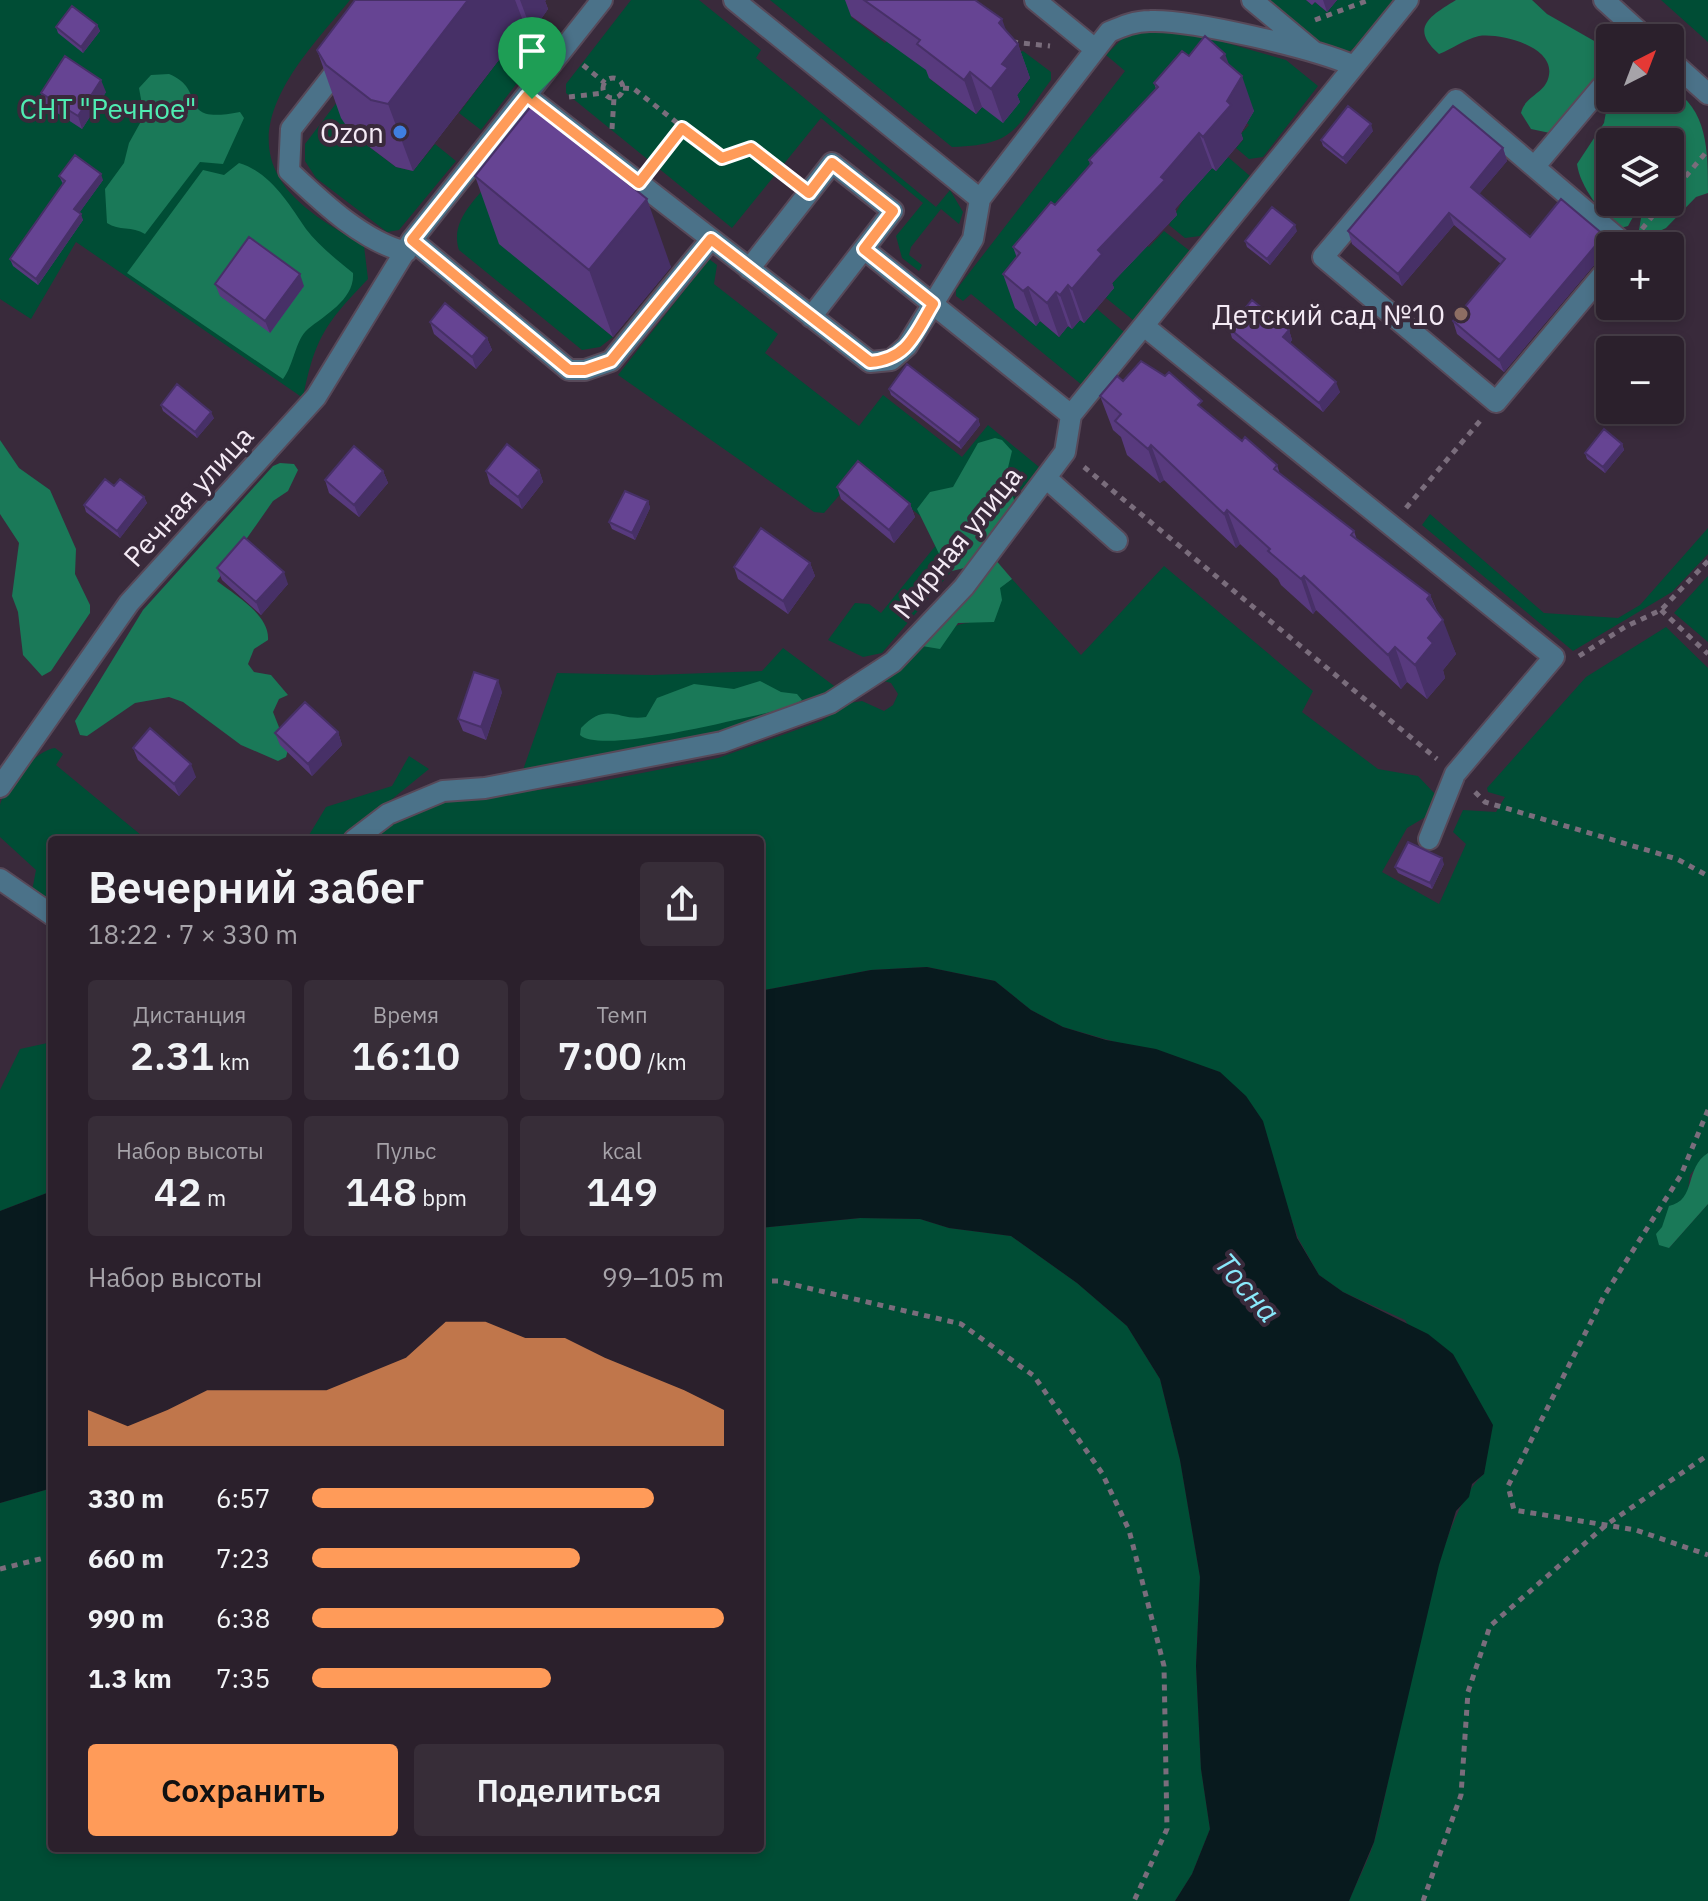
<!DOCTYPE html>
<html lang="ru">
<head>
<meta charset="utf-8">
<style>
  :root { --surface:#2b202c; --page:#372d38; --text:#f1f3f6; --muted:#a6a3a9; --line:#473e48; --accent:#ff9b59 }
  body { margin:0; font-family:"IBM Plex Sans",sans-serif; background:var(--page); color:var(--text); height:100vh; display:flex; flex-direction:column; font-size:30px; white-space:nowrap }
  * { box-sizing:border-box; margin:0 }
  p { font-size:26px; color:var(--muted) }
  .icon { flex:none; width:44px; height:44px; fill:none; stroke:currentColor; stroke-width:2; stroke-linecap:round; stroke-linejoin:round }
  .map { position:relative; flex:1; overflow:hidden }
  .side { position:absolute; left:48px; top:836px; width:716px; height:1016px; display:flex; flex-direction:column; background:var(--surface); border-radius:8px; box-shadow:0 4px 12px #0003,0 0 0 2px var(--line) }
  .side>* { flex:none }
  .needle { width:52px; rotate:42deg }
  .buttons { position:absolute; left:1596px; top:24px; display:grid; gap:16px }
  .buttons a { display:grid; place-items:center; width:88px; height:88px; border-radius:8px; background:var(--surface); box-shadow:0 4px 12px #0003,0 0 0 2px var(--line); font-size:40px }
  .pin { position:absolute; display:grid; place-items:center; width:68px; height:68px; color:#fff; margin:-82px -34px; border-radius:50% 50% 50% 0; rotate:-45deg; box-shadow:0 0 8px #0007 }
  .pin .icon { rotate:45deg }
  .round { display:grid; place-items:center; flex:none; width:84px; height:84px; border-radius:8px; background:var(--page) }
  .head { display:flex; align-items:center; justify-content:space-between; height:136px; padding:0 40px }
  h1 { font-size:44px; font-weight:600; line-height:60px }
  .stats { display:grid; grid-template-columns:repeat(3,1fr); gap:12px; height:136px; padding:8px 40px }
  .stats div { display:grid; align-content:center; border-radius:8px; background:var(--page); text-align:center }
  .stats b { font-size:40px; font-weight:600 }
  .stats small { font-size:22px; font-weight:400 }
  .stats p { font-size:22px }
  .chart { height:224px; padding:16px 40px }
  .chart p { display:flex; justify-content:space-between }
  .chart svg { width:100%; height:144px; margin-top:8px; fill:var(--accent); opacity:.7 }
  .button { display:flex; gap:16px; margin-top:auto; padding:16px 40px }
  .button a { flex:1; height:92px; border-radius:8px; background:var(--accent); color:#111; font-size:32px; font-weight:600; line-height:92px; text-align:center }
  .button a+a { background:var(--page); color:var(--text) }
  ul { padding:0 40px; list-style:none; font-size:26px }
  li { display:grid; grid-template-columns:128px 96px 1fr; align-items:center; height:60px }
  li i { height:20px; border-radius:10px; background:var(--accent) }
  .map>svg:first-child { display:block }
  .green { fill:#004d35 }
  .forest { fill:#1a7958 }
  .water { fill:#081a1e }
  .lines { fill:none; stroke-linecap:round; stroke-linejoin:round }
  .minor-casing { stroke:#574959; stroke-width:24 }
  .path { stroke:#7a6d7c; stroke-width:5; stroke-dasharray:6 6; stroke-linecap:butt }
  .minor { stroke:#4b7289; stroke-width:20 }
  .wall { fill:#583a7e }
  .shaded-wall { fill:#473067 }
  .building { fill:#664493; stroke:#473067; stroke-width:2 }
  .route-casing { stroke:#fff; stroke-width:16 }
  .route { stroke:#ff9b59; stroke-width:10 }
  .shop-dot { fill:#3f7fe0; stroke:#392a3b; stroke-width:3 }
  .education-dot { fill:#8d6e63; stroke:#392a3b; stroke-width:3 }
  .labels { text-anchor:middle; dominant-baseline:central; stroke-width:8; stroke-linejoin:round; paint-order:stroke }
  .park-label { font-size:28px; fill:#4fedb2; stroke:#392a3b }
  .poi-label { font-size:28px; fill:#f4eaf5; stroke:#392a3b; text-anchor:end }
  .street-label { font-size:28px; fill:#f4eaf5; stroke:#392a3b }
  .water-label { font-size:30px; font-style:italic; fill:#89e8fb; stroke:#392a3b }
</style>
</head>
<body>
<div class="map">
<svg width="1708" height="1901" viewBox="0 0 1708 1901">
  <rect width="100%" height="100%" fill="#392a3b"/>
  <path class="green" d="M0,0H350C314,45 242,114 279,177C296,208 335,228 364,246L368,279C326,323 315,337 303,398L76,242L31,319L0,299Z
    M415,0L351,133L396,167L413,171L435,144L456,161L399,230L387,232L316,178L305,161V144Z
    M631,0H699L761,50L756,58L936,207L950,190L963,212L959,224L941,209L911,247L909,255L922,265L919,271L902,258L896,236L923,203L821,118L732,228L566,93V84Z
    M770,0H845L856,9L851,17L885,43L888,40L935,71L930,79L976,114L982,107L1015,98L1030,78L1015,54L1023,51L1051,72V80C1015,128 1017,145 952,147Z
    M1266,0H1306L1312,5L1315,2L1327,12L1337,0H1393L1367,36L1350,51L1328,49Z
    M1661,0H1708V42Z
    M1141,27L1181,30L1286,60L1318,86L1263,157L1249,159L1236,148L1243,140L1239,136L1249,125L1245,121L1040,321L1059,337L1068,326L1072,329L1080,320L1084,323L1097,309L1124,332L1082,385L971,294L963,301L956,296V290L1125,71L1106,55L1129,32Z
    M517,36L540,53L481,130L459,113Z
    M1228,157L1250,176L1200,236L1185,238L1169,225L1183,200L1180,197L1212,168L1216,171Z
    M496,175L500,244L613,337L600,347L582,350L459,250C449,220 478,197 496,175Z
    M1164,231L1190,251L1133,320L1106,298L1111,285L1145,245L1149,247Z
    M709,259L717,265L714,284L778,334L765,353L859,426L883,395L962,457L988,425L1039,467L970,556L862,469L824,513L814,512L618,375Z
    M1430,514L1544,613L1618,618L1640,605L1708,528V554L1672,592L1573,651L1422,525Z
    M941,539L956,566L882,653L863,657L828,640L855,603L869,604L881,613Z
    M1164,566L1313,691L1302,712L1378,769L1418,776L1435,794L1427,816L1407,828L1382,872L1439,904L1466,844L1453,832L1463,810L1496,812L1505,797L1488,792L1487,788L1586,677L1666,627L1708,668V1153L1690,1175L1687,1196C1666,1220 1659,1214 1669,1248L1708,1204V1901H1349C1357,1881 1369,1860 1375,1839C1396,1762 1430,1518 1484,1474L1486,1457L1405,1320L1343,1292L1319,1275L1298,1238L1280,1186L1220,1072L1063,1027L1031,1010L995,981L927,967L871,970L760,991V840H373L405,812L445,800L576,786L718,758L821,721L850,703L862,701L884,711L893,705L898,694L891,683L880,680L916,645C938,645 948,623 969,623L999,588L1012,579L1081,655Z
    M1708,576V642L1674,613Z
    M783,648L837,688L773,719L694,738L523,770L557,673L652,675L762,671Z
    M55,748L63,754L56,765L147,840H52V906L32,891L36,870L0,837C0,827 0,815 0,805C4,788 37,749 55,748Z
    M409,756L429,769L342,840H306L326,807L392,786Z
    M52,1042V1191L0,1211V1090L20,1049Z
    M861,1218L920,1219L949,1228L1011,1236L1077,1283L1127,1326L1160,1379L1180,1460L1200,1577L1196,1666L1201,1769L1210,1829L1192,1874L1175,1901H0V1503L52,1488V1848H760V1228Z"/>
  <path class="forest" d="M1456,0H1532L1547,14L1610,50V98H1670V88C1708,108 1708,151 1708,193L1696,197L1666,228L1645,238L1639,230L1642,212L1650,202H1670V142H1648C1644,135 1637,127 1628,128C1601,129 1610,184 1610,202H1626L1633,217L1628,226L1617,229C1602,213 1580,187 1577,164L1604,123L1606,112L1584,109L1550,133L1531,129L1521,113C1525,95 1546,94 1549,75C1554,46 1500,33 1479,36C1465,39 1452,49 1439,54C1409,28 1430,16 1456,0Z
    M169,74C209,90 174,125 240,112L244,118L223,164L200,162L145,234C132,226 119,231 107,223L105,189L124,163L129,143L144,116L139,88L151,75Z
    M239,163C270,172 289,204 306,229C318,245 337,260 353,273C355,299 325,315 308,329C295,340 294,365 283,379L127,273L203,170L224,175Z
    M995,438L1002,440L1012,451L1006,476L1016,506L972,566L948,572L917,509L930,492L953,487L978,443Z
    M0,440L19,468L50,490L76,549L75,574L90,605V613L51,671L42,676L23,655L18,612L12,596L19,543L0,514Z
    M280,463L294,464L298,470L288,491L273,501L217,581C235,595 270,615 268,640L254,649L248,664L254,672L271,675L288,695L279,699L273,712L288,750L286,757L278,761L241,745L183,702L169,697L135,703L87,736L80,735L75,721L143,610L273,466Z
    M994,558L1012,579L1000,588L1002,600L994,622L958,623L940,649L916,645Z
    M760,681L781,692L797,694L802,700L790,708C754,714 603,756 580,735L581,728C607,700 619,722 646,717L657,698L694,684L734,689Z
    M1708,1153V1204L1669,1248L1659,1245L1656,1234L1662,1227L1669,1206C1697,1200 1684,1168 1708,1153Z"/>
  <path class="water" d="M927,967L995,981L1031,1010L1063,1027L1106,1040L1156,1049L1220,1072L1246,1096L1263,1121L1297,1238L1319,1275L1343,1292L1428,1334L1453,1354L1493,1425L1484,1474L1472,1484L1469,1497L1456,1511L1439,1565L1374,1842L1349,1901H1175L1192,1874L1210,1829L1201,1769L1196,1666L1200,1577L1180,1460L1160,1379L1127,1326L1077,1283L1011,1236L949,1228L920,1219L860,1218L760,1228V991L871,970Z
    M52,1191V1488L0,1503V1211Z"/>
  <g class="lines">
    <g class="minor-casing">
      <path id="minor" d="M734,0L980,199
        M1035,0L1095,49
        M1252,0L1313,51
        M1604,0L1646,38
        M345,60L291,129L289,171C321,201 362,241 406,252
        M1670,60L1708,94
        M527,96L870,362L891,360L907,346L973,239L980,199L1109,32C1123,26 1135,21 1150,21C1191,19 1316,49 1354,66
        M1535,166L1610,77
        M412,240L569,370H585L611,361L711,239
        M864,249L1071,415
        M1610,266L1496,402L1323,257L1456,100L1627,246
        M749,269L832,163L893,211L811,317
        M1144,326L1554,657L1455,774L1429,839
        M1046,478L1117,541
        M0,787L129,603L316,397L412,240L602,0
        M354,840L388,814L443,791L485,788L722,742L830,703L893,662L964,587L1065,452L1071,415L1408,0
        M0,879L52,915"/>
    </g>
    <path class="path" d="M1315,20L1369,0
      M1012,42L1050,46
      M583,65L605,83
      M603 88a10 10 0 1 1 20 0a10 10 0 1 1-20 0Z
      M623,88L634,89L722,158L751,148L790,178
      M569,97L604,93
      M612,129L614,98
      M655,164L682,128
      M1670,195L1708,150
      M1642,229L1664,202
      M1084,467L1437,759
      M1406,508L1480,421
      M1661,610L1708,654
      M1579,656L1625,627L1661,610L1708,561
      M1475,792L1485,802L1677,859L1708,876
      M1708,1110L1681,1175L1604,1296L1508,1486L1514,1510L1636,1530L1708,1555
      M760,1281H778L961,1324L1034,1376L1102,1473L1129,1530L1164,1666L1167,1829L1134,1901
      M0,1569L52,1556
      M1423,1901L1461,1795L1468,1692L1490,1626L1606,1525L1708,1455"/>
    <use href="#minor" class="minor"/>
  </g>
  <path class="wall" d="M355,0H546L545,1L548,9L532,32L525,26L413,171L396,167L351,133L341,118L317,50Z
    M845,0H975L1018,44L1030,78L1017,95L1020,102L1003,123L982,107L976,114L929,78L926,70L851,16Z
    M1306,0H1337L1327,12L1315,2L1312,5Z
    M97,25L100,31L83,53L58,33L56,27Z
    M1189,56L1230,66L1254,111L1241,133L1243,139L1216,171L1212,168L1175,209L1177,215L1112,283L1114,288L1084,323L1080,320L1072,329L1068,326L1059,337L1040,321L1036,326L1015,308L1003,274L1017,258L1013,247L1055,205L1090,165L1089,160L1156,89L1154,83Z
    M106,92L82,129L45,105L41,93Z
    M1373,131L1346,164L1323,146L1321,140Z
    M1503,148L1507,161L1479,194L1530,237L1611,241L1613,246H1610V255L1600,258L1504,372L1457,334L1453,321L1501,264L1454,225L1402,286L1352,244L1348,231Z
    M59,176L103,180L79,213L83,220L38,285L13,266L10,259L63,184Z
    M475,176L624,181L671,267L613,337L499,244Z
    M1297,231L1270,265L1247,247L1245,241Z
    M215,284L304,286L270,333L220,296Z
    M430,322L487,338L492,350L476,369L434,334Z
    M1229,328L1289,330L1292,340L1290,343L1340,392L1323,412L1232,338Z
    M1123,381L1206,411L1242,441L1277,465L1280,474L1354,531L1357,540L1430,595L1456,654L1443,670L1445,678L1427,699L1407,682L1401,689L1316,610L1313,614L1281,585L1278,579L1240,544L1236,548L1164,480L1160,483L1127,455L1121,437L1113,430L1100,396Z
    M889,389L978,419L980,425L961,449L891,395Z
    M161,405L214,418L197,438L163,411Z
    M1622,444L1624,450L1605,473L1587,459L1585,453Z
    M539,470L543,482L522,509L490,484L486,471Z
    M383,471L388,483L359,517L329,493L325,480Z
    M114,486L144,497L147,503L120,538L86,512L84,505Z
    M837,487L910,504L915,517L894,543L841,499Z
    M648,501L650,508L635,540L612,529L609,522Z
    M810,563L815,576L788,614L738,579L734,567Z
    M217,568L288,584L261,615L222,580Z
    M502,692L486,740L463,731L458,719Z
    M338,732L342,745L312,776L280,745L275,733Z
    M133,748L196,777L179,796L138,760Z
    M1444,864L1432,889L1398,873L1395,867Z"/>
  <path class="shaded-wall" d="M468,0H515L525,26L413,171L388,104Z
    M520,0H546L545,1L548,9L532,32Z
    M1323,0H1337L1327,12Z
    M1002,19L1013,50L1018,44L1030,78L1017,95L1020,102L1003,123L991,89L1002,64L999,23Z
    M97,25L100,31L83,53L81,47Z
    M1225,54L1237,85L1242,76L1254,111L1241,133L1243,139L1216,171L1203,137L1227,101L1221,58Z
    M970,72L982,107L976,114L964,80Z
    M101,80L106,92L82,129L78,116Z
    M1371,124L1373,131L1346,164L1343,158Z
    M1199,133L1212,168L1175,209L1177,215L1112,283L1114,288L1084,323L1072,289L1098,250Z
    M1503,148L1507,161L1475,199L1471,187Z
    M617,162L636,213L647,199L671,267L613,337L589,270L610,169Z
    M101,174L103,180L77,216L74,209Z
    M1449,213L1454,225L1402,286L1398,274Z
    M81,214L83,220L38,285L36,279Z
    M1295,225L1297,231L1270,265L1267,259Z
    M1596,245L1600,258L1504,372L1499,360Z
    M300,274L304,286L270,333L265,321Z
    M1068,285L1080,320L1072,329L1060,295Z
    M1028,287L1040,321L1036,326L1023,291Z
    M1056,292L1068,326L1059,337L1047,303Z
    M1289,330L1292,340L1286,347L1283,337Z
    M487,338L492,350L476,369L472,357Z
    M1336,382L1340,392L1323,412L1319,403Z
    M211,412L214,418L197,438L195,432Z
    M978,419L980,425L961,449L959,443Z
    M1622,444L1624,450L1605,473L1603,467Z
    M1151,445L1164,480L1160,483L1148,449Z
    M539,470L543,482L522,509L518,497Z
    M383,471L388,483L359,517L354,505Z
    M144,497L147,503L120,538L117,531Z
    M648,501L650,508L635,540L632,533Z
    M910,504L915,517L894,543L889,530Z
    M1227,510L1240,544L1236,548L1224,514Z
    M810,563L815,576L788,614L783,601Z
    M284,572L288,584L261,615L256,602Z
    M1304,576L1316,610L1313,614L1301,579Z
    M1430,595L1441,623L1443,620L1456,654L1443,670L1445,678L1427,699L1415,665L1427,599Z
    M1395,647L1407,682L1401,689L1388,655Z
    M498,680L502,692L486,740L481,727Z
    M338,732L342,745L312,776L308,764Z
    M191,764L196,777L179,796L174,784Z
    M1442,858L1444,864L1432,889L1430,883Z"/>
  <path class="building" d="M355,0H468L388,104L371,100L326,65L317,50Z
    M864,0H975L1002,19L999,23L1018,44L1002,64L1008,68L991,89L970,72L964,80L917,44L920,40Z
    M72,6L97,25L81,47L56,27Z
    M1205,36L1225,54L1221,58L1242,76L1227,101L1231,105L1203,137L1199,133L1161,177L1165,180L1098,250L1102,254L1072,289L1068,285L1060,295L1056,292L1047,303L1028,287L1023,291L1003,274L1020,253L1013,247L1051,202L1055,205L1092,163L1089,160L1158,87L1154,83L1182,51L1189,56Z
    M65,56L101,80L78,116L41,93Z
    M532,105L565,133L572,124L617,162L610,169L647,199L589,270L475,176Z
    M1348,106L1371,124L1343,158L1321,140Z
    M1453,106L1503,148L1471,187L1530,237L1561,199L1611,241L1596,245L1499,360L1453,321L1505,259L1449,213L1398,274L1348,231Z
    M75,155L101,174L74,209L81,214L36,279L10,259L65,181L59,176Z
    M1272,207L1295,225L1267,259L1245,241Z
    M249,237L300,274L265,321L215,284Z
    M1252,300L1289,330L1283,337L1336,382L1319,403L1229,328Z
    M445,303L487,338L472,357L430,322Z
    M1141,361L1165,376L1169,372L1202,401L1198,405L1242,441L1245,437L1277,465L1274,469L1354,531L1351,535L1430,595L1427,599L1443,620L1428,638L1433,643L1415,665L1395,647L1388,655L1304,576L1301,579L1268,551L1270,549L1227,510L1224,514L1151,445L1148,449L1115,421L1121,414L1100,396L1117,376L1123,381Z
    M907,364L978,419L959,443L889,389Z
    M177,384L211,412L195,432L161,405Z
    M1604,429L1622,444L1603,467L1585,453Z
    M507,444L539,470L518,497L486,471Z
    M354,446L383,471L354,505L325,480Z
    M858,461L910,504L889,530L837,487Z
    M105,479L114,486L120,479L144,497L117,531L84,505Z
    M625,491L648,501L632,533L609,522Z
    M761,528L810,563L783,601L734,567Z
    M244,537L284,572L256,602L217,568Z
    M474,672L498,680L481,727L458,719Z
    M305,702L338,732L308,764L275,733Z
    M150,728L191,764L174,784L133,748Z
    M1408,842L1442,858L1430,883L1395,867Z"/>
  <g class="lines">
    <g class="route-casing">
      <path id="route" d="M527,96L639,183L682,128L722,158L751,148L809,193L832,163L893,211L864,249L933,304C915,334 908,359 870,362L711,239L611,361L585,370H569L412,240Z"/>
    </g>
    <use href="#route" class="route"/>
  </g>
  <circle class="shop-dot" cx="400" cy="132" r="8"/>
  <circle class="education-dot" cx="1461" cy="314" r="8"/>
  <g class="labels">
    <g class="park-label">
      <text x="108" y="108">СНТ "Речное"</text>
    </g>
    <g class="poi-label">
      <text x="384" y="132">Ozon</text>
      <text x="1445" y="314">Детский сад №10</text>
    </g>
    <g class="street-label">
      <text transform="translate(188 496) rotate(-48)">Речная улица</text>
      <text transform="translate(957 542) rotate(-51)">Мирная улица</text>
    </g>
    <g class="water-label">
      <text transform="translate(1248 1287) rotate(49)">Тосна</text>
    </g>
  </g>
</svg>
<div class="buttons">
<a><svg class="needle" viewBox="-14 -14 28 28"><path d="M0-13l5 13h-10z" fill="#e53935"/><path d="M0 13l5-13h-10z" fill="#a6a3a9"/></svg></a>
<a><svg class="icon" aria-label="layers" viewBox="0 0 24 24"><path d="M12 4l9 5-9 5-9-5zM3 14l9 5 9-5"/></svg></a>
<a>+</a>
<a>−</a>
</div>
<div class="pin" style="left:532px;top:99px;background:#1e9e55"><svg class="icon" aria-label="arrive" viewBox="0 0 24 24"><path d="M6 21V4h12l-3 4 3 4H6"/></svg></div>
<section class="side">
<div class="head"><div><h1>Вечерний забег</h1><p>18:22 · 7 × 330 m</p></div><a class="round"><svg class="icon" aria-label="share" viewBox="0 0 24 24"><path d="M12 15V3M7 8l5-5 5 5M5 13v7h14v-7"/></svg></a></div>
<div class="stats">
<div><p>Дистанция</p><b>2.31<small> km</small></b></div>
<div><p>Время</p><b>16:10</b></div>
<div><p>Темп</p><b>7:00<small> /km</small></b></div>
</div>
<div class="stats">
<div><p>Набор высоты</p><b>42<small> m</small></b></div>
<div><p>Пульс</p><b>148<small> bpm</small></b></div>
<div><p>kcal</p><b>149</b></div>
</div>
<div class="chart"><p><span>Набор высоты</span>99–105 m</p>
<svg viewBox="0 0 160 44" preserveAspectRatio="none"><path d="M0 44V33L10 38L20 33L30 27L40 27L50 27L60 27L70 22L80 17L90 6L100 6L110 11L120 11L130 17L140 22L150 27L160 33V44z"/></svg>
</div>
<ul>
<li><b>330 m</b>6:57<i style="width:83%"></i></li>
<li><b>660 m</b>7:23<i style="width:65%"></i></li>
<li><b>990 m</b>6:38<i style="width:100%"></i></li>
<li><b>1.3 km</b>7:35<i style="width:58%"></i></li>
</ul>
<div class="button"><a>Сохранить</a><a>Поделиться</a></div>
</section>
</div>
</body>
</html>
